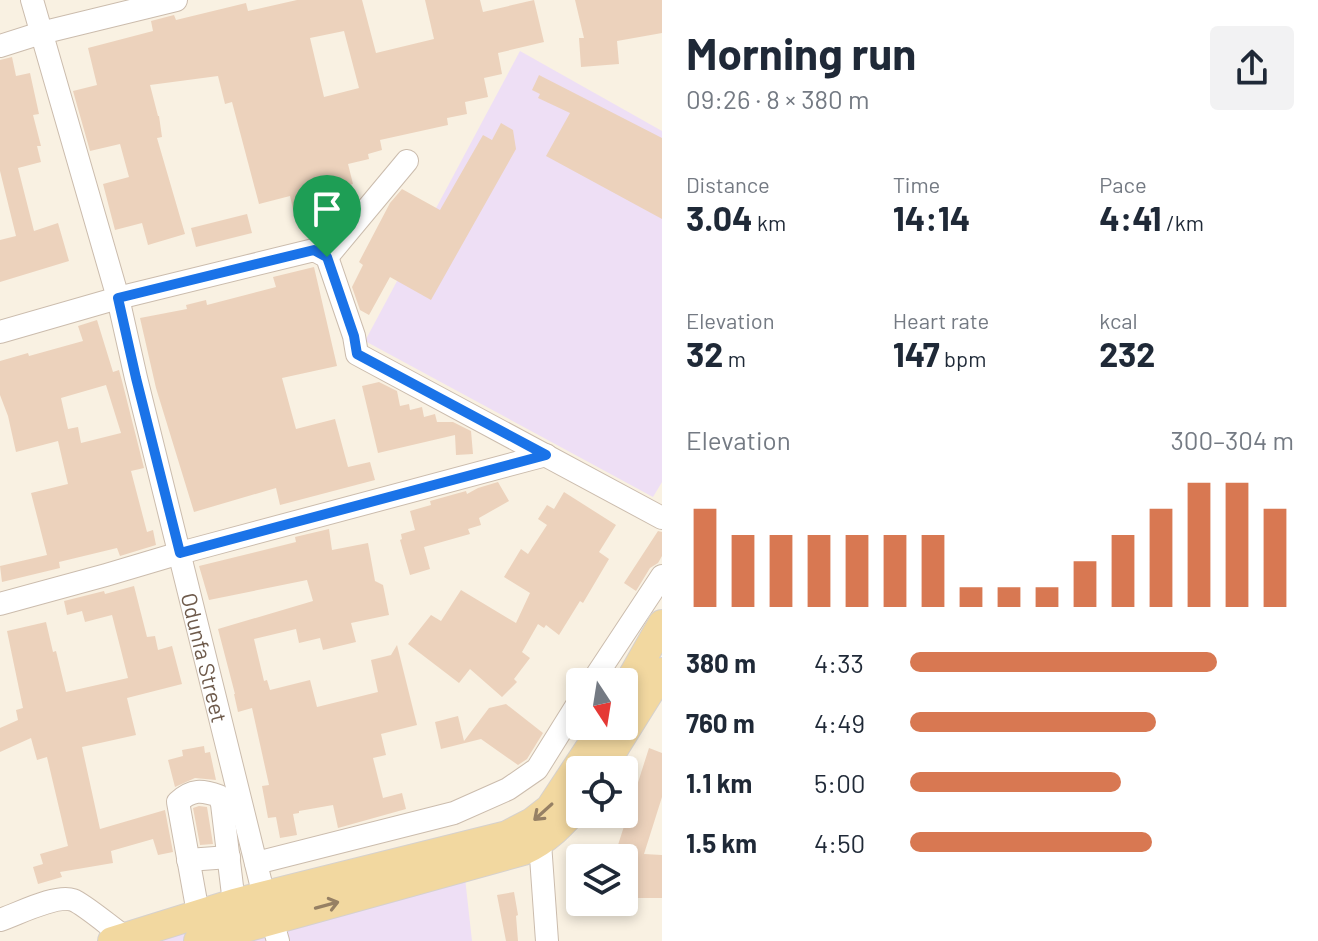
<!DOCTYPE html>
<html lang="en">
<head>
<meta charset="utf-8">
<style>
  :root { --surface:#fff; --page:#f2f2f3; --text:#1f2937; --muted:#747a83; --accent:#d87852 }
  body { margin:0; font-family:Barlow,sans-serif; background:var(--page); color:var(--text); height:100vh; display:flex; flex-direction:column; font-size:30px; white-space:nowrap }
  * { box-sizing:border-box; margin:0 }
  p { font-size:26px; color:var(--muted) }
  .icon { flex:none; width:44px; height:44px; fill:none; stroke:currentColor; stroke-width:2; stroke-linecap:round; stroke-linejoin:round }
  .map { position:relative; flex:1; overflow:hidden }
  .panel { display:flex; flex-direction:column; background:var(--surface); width:656px }
  .panel>* { flex:none }
  .needle { width:52px; rotate:168deg }
  .tools { position:absolute; left:566px; top:668px; display:grid; gap:16px }
  .tools a { display:grid; place-items:center; width:72px; height:72px; border-radius:8px; background:var(--surface); box-shadow:0 4px 12px #0003; font-size:40px }
  .pin { position:absolute; display:grid; place-items:center; width:68px; height:68px; color:#fff; margin:-82px -34px; border-radius:50% 50% 50% 0; rotate:-45deg; box-shadow:0 0 8px #0007 }
  .pin .icon { rotate:45deg }
  .round { display:grid; place-items:center; flex:none; width:84px; height:84px; border-radius:8px; background:var(--page) }
  .headline { display:flex; align-items:center; justify-content:space-between; height:136px; padding:0 24px }
  h1 { font-size:44px; font-weight:700; line-height:60px }
  .stats { display:grid; grid-template-columns:repeat(3,1fr); gap:12px; height:136px; padding:8px 24px }
  .stats div { display:grid; align-content:center }
  .stats b { font-size:34px; font-weight:700 }
  .stats small { font-size:22px; font-weight:400 }
  .stats p { font-size:22px }
  .chart { height:224px; padding:16px 24px }
  .chart p { display:flex; justify-content:space-between }
  .chart svg { width:100%; height:144px; margin-top:8px; stroke:var(--accent); stroke-width:6 }
  ul { padding:0 24px; list-style:none; font-size:26px }
  li { display:grid; grid-template-columns:128px 96px 1fr; align-items:center; height:60px }
  li i { height:20px; border-radius:10px; background:var(--accent) }
  main { display:flex; flex:1; min-height:0 }
  .map>svg:first-child { display:block }
  .education { fill:#eedff5 }
  .building { fill:#ecd2bc; fill-rule:evenodd }
  .lines { fill:none; stroke-linecap:round; stroke-linejoin:round }
  .minor-casing { stroke:#cbbcad; stroke-width:24 }
  .major-casing { stroke:#d6d1cd; stroke-width:30 }
  .minor { stroke:#fff; stroke-width:22 }
  .major { stroke:#f2d8a0; stroke-width:28 }
  .oneway { stroke:#968064 }
  .route-casing { stroke:#fff; stroke-width:16 }
  .route { stroke:#1a73e8; stroke-width:10 }
  .labels { text-anchor:middle; dominant-baseline:central; stroke-width:8; stroke-linejoin:round; paint-order:stroke }
  .street-label { font-size:22px; fill:#6e5a4b; stroke:#fdf6e7 }
</style>
</head>
<body>
<main>
<div class="map">
<svg width="662" height="941" viewBox="0 0 662 941">
  <rect width="100%" height="100%" fill="#f9f1e2"/>
  <path class="education" d="M520,51L662,131V482L653,497L365,341Z
    M463,860L472,941H154L191,930Z"/>
  <path class="building" d="M297,0H362L376,53L434,39L425,0H480L483,12L534,0L544,42L498,53L502,74L484,78L488,97L465,102L467,114L447,118L448,125L380,140L382,150L368,154L369,159L348,164L353,184L324,191L328,206L321,208L323,215L296,222L290,196L259,204L232,102L225,104L218,76L150,85L158,116H159L162,137L157,138L185,234L148,245L142,223L115,230L103,184L129,177L120,144L90,151L73,91L97,85L88,48L153,31L151,21L174,15L176,20L246,3L248,11ZM344,31L359,88L324,97L310,38Z
    M575,0H662V33L617,41L619,64L581,67L579,38H584Z
    M12,57L16,76L30,73L39,114L33,115L41,146H37L41,162L18,168L34,231L58,223L69,261L0,282V240L16,236L0,171V60Z
    M539,75L662,138V219L546,156L570,113L538,98L540,94L532,90Z
    M501,123L513,130L516,149L431,300L390,277L369,315L360,310L352,287L363,265L359,262L390,203L402,189L440,210L483,135L492,140Z
    M247,214L252,233L196,247L191,228Z
    M314,267L337,366L282,378L296,429L335,419L348,467L370,462L375,480L280,505L276,488L194,512L156,388L140,318L187,309L186,305L206,300L207,305L276,287L273,277Z
    M97,320L113,372L119,370L122,381L144,468L131,471L147,532L153,530L156,545L120,556L117,548L59,562L60,568L2,582L0,566L47,555L31,493L68,484L58,441L16,452L8,416L0,395V361L28,353L29,356L83,341L78,326ZM106,385L121,433L81,443L78,427L68,429L61,398Z
    M379,382L397,391L400,406L409,404L410,410L422,407L424,417L435,414L437,422H453L471,431L473,454L456,455L455,435L378,453L362,386Z
    M498,482L509,501L479,518L481,525L468,529L470,534L424,547L430,569L410,575L400,540L402,539L401,534L415,530L410,511L431,505L430,501L466,491L467,494L478,488Z
    M564,492L616,525L599,552L609,559L583,603L580,601L559,635L546,625L544,628L538,624L522,652L530,658L514,679L517,682L502,697L470,669L459,683L408,644L431,615L441,621L461,590L516,623L530,593L504,577L521,549L528,554L547,525L538,519L547,505L554,509Z
    M329,529L332,550L368,543L375,581L383,585L389,615L351,623L356,642L323,650L320,638L299,643L296,629L254,639L264,681L267,680L270,690L310,680L317,707L378,692L371,660L391,655L397,645L417,725L381,734L386,755L373,758L383,798L402,793L406,809L338,828L333,805L299,811V813L293,814L297,835L280,838L276,817L268,818L262,786L269,785L252,708L238,712L234,694H235L218,629L313,601L307,580L209,600L199,566L296,542L295,537Z
    M658,531L662,532V556L658,563L650,568L636,591L624,583Z
    M134,586L147,637L155,636L158,650L172,646L182,684L127,698L136,735L82,747L100,829L165,810L173,852L158,855L153,839L111,851L113,863L60,872L62,877L38,884L33,867L43,864L40,854L68,846L47,757L37,760L31,738L0,752V728L18,720L16,710L23,708L7,631L46,622L53,652L56,651L66,692L128,678L112,615L85,622L82,611L67,615L64,601L104,591L105,594Z
    M506,704L543,733L527,759L518,765L481,739L441,749L435,722L458,716L464,741L489,708Z
    M204,746L205,753L210,752L216,780L195,778L175,787L168,760L183,756L182,750Z
    M649,748L662,753V797L644,854L662,855V898H624L625,847L618,845Z
    M199,806L207,807L213,844L200,845L193,808Z
    M514,892L518,915L516,916L518,941H506L497,895Z"/>
  <g class="lines">
    <g class="minor-casing">
      <g id="minor">
        <path id="s1" d="M32,0L118,298L136,378L264,896"/>
        <path d="M0,46L41,33L176,0"/>
        <path d="M327,257L407,161"/>
        <path d="M0,332L118,298L314,250L327,257L354,336L357,354L662,518"/>
        <path d="M0,604L106,575L180,553L546,455"/>
        <path d="M592,682L662,576"/>
        <path d="M540,843L547,941"/>
        <path d="M188,860L229,857"/>
        <path d="M256,863L454,813L508,789L537,769L580,700"/>
        <path d="M198,913L178,802C192,789 202,790 219,796L222,804L234,903"/>
        <path d="M0,920C18,914 56,894 73,900C84,904 113,929 125,937"/>
        <path d="M272,920L278,941"/>
      </g>
    </g>
    <g class="major-casing">
      <path id="major" d="M624,691L662,624
        M601,770L662,672
        M112,941L234,903L507,835L532,822L550,808L604,726
        M198,941L523,851C547,840 564,823 580,803"/>
    </g>
    <use href="#minor" class="minor"/>
    <use href="#major" class="major"/>
  </g>
  <defs><path id="oneway-shaft" d="M-6 0H5M1.5-3L5.5 0L1.5 3" fill="none" stroke-width="1.6" stroke-linecap="round" stroke-linejoin="round" transform="scale(2)"/></defs>
  <g class="oneway">
    <use href="#oneway-shaft" transform="translate(543 812) rotate(138)"/>
    <use href="#oneway-shaft" transform="translate(327 905) rotate(-15)"/>
  </g>
  <g class="lines">
    <g class="route-casing">
      <path id="route" d="M314,250L327,257L354,336L357,354L546,455L180,553L136,378L118,298Z"/>
    </g>
    <use href="#route" class="route"/>
  </g>
  <g class="labels">
    <g class="street-label">
      <text stroke="none"><textPath href="#s1" startOffset="680">Odunfa Street</textPath></text>
    </g>
  </g>
</svg>
<div class="tools">
<a><svg class="needle" viewBox="-14 -14 28 28"><path d="M0-13l5 13h-10z" fill="#e53935"/><path d="M0 13l5-13h-10z" fill="#747a83"/></svg></a>
<a><svg class="icon" aria-label="locate" viewBox="0 0 24 24"><circle cx="12" cy="12" r="6"/><path d="M12 2v4M12 18v4M2 12h4M18 12h4"/></svg></a>
<a><svg class="icon" aria-label="layers" viewBox="0 0 24 24"><path d="M12 4l9 5-9 5-9-5zM3 14l9 5 9-5"/></svg></a>
</div>
<div class="pin" style="left:327px;top:257px;background:#1e9e55"><svg class="icon" aria-label="arrive" viewBox="0 0 24 24"><path d="M6 21V4h12l-3 4 3 4H6"/></svg></div>
</div>
<section class="panel">
<div class="headline"><div><h1>Morning run</h1><p>09:26 · 8 × 380 m</p></div><a class="round"><svg class="icon" aria-label="share" viewBox="0 0 24 24"><path d="M12 15V3M7 8l5-5 5 5M5 13v7h14v-7"/></svg></a></div>
<div class="stats">
<div><p>Distance</p><b>3.04<small> km</small></b></div>
<div><p>Time</p><b>14:14</b></div>
<div><p>Pace</p><b>4:41<small> /km</small></b></div>
</div>
<div class="stats">
<div><p>Elevation</p><b>32<small> m</small></b></div>
<div><p>Heart rate</p><b>147<small> bpm</small></b></div>
<div><p>kcal</p><b>232</b></div>
</div>
<div class="chart"><p><span>Elevation</span>300–304 m</p>
<svg viewBox="0 0 160 44" preserveAspectRatio="none"><path d="M5 44V14M15 44V22M25 44V22M35 44V22M45 44V22M55 44V22M65 44V22M75 44V38M85 44V38M95 44V38M105 44V30M115 44V22M125 44V14M135 44V6M145 44V6M155 44V14"/></svg>
</div>
<ul>
<li><b>380 m</b>4:33<i style="width:80%"></i></li>
<li><b>760 m</b>4:49<i style="width:64%"></i></li>
<li><b>1.1 km</b>5:00<i style="width:55%"></i></li>
<li><b>1.5 km</b>4:50<i style="width:63%"></i></li>
</ul>
</section>
</main>
</body>
</html>
